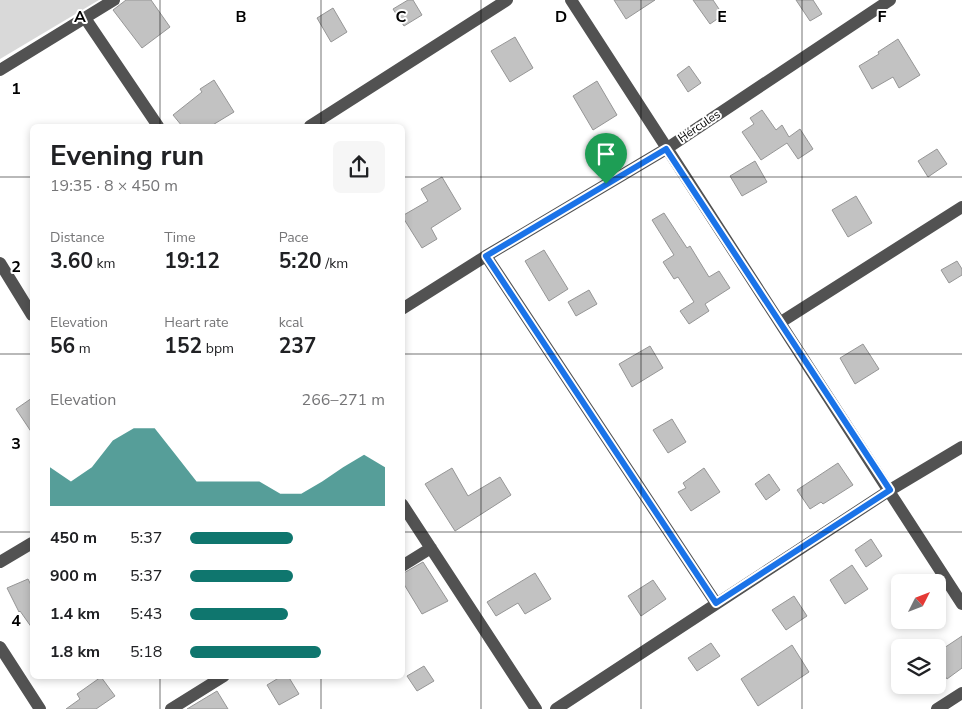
<!DOCTYPE html>
<html lang="en">
<head>
<meta charset="utf-8">
<style>
  :root { --surface:#fff; --page:#f6f6f6; --text:#202124; --muted:#757577; --accent:#0f766e }
  body { margin:0; font-family:"Nunito Sans",sans-serif; background:var(--page); color:var(--text); height:100vh; display:flex; flex-direction:column; font-size:19px; white-space:nowrap }
  * { box-sizing:border-box; margin:0 }
  p { font-size:16px; color:var(--muted) }
  .icon { flex:none; width:28px; height:28px; fill:none; stroke:currentColor; stroke-width:2; stroke-linecap:round; stroke-linejoin:round }
  .map { position:relative; flex:1; overflow:hidden }
  .sheet { position:absolute; left:30px; top:124px; width:375px; height:555px; display:flex; flex-direction:column; background:var(--surface); border-radius:8px; box-shadow:0 2px 8px #0003 }
  .sheet>* { flex:none }
  .needle { width:32px; rotate:48deg }
  .controls { position:absolute; left:891px; top:574px; display:grid; gap:10px }
  .controls a { display:grid; place-items:center; width:55px; height:55px; border-radius:8px; background:var(--surface); box-shadow:0 2px 8px #0003; font-size:25px }
  .pin { position:absolute; display:grid; place-items:center; width:42px; height:42px; color:#fff; margin:-51px -21px; border-radius:50% 50% 50% 0; rotate:-45deg; box-shadow:0 0 5px #0007 }
  .pin .icon { rotate:45deg }
  .round { display:grid; place-items:center; flex:none; width:52px; height:52px; border-radius:8px; background:var(--page) }
  .summary { display:flex; align-items:center; justify-content:space-between; height:85px; padding:0 20px }
  h1 { font-size:28px; font-weight:700; line-height:38px }
  .metrics { display:grid; grid-template-columns:repeat(3,1fr); gap:8px; height:85px; padding:5px 20px }
  .metrics div { display:grid; align-content:center }
  .metrics b { font-size:21px; font-weight:700 }
  .metrics small { font-size:14px; font-weight:400 }
  .metrics p { font-size:14px }
  .chart { height:140px; padding:10px 20px }
  .chart p { display:flex; justify-content:space-between }
  .chart svg { width:100%; height:90px; margin-top:5px; fill:var(--accent); opacity:.7 }
  ul { padding:0 20px; list-style:none; font-size:16px }
  li { display:grid; grid-template-columns:80px 60px 1fr; align-items:center; height:38px }
  li i { height:12px; border-radius:6px; background:var(--accent) }
  .map>svg:first-child { display:block }
  .green { fill:#d9d9d9 }
  .building { fill:#c2c2c2; stroke:#969696 }
  .lines { fill:none; stroke-linecap:round; stroke-linejoin:round }
  .minor { stroke:#525252; stroke-width:12 }
  .route-casing { stroke:#fff; stroke-width:10 }
  .route { stroke:#1a73e8; stroke-width:6 }
  .grid { fill:none; stroke:#000; stroke-width:1; stroke-opacity:0.55 }
  .labels { text-anchor:middle; dominant-baseline:central; stroke-width:4; stroke-linejoin:round; paint-order:stroke }
  .street-label { font-size:12px; fill:#000; stroke:#fff }
  .grid-label { font-size:16px; text-anchor:middle; font-weight:bold; fill:#000; stroke:#fff; stroke-width:4; stroke-linejoin:round; paint-order:stroke }
</style>
</head>
<body>
<div class="map">
<svg width="962" height="709" viewBox="0 0 962 709">
  <rect width="100%" height="100%" fill="#fff"/>
  <path class="green" d="M0,0H99L0,59Z"/>
  <path class="building" d="M126,0H151L170,27L142,48L113,10Z
    M408,0H413L422,15L404,26L393,9Z
    M614,0H655L626,19Z
    M693,0H713L723,15L710,24Z
    M796,0H813L822,14L810,21Z
    M333,8L347,32L331,42L317,18Z
    M515,37L533,68L510,82L491,51Z
    M898,39L920,75L899,88L893,77L872,89L859,66L879,54L878,52Z
    M689,66L701,83L688,92L677,75Z
    M214,80L234,112L211,126H182L173,115L202,92L200,89Z
    M597,81L617,115L593,130L573,96Z
    M762,110L776,130L782,125L789,137L800,129L813,149L798,159L787,143L761,160L742,132L754,124L750,118Z
    M937,149L947,164L928,177L918,161Z
    M755,161L767,182L742,196L730,176Z
    M442,177L461,209L431,228L437,239L422,248L402,216L428,201L421,189Z
    M856,196L872,223L848,237L832,210Z
    M664,213L687,248L690,246L709,277L719,271L730,288L705,304L709,311L689,324L680,311L694,302L678,277L674,279L663,262L674,255L652,220Z
    M544,250L568,289L549,301L525,261Z
    M957,261L962,269V275L949,283L941,270Z
    M589,290L597,304L576,316L568,302Z
    M863,344L879,369L855,384L840,358Z
    M650,346L663,368L632,387L619,364Z
    M32,398V433L16,409Z
    M672,419L686,442L668,453L653,430Z
    M838,463L853,485L823,504L821,502L810,509L797,490Z
    M452,468L468,496L500,477L511,495L455,531L425,484Z
    M704,468L720,492L691,511L678,492L686,488L683,483Z
    M769,474L780,490L766,500L755,484Z
    M871,539L882,556L866,567L855,550Z
    M423,562L448,601L422,614L402,581V574Z
    M852,565L868,589L845,604L830,580Z
    M535,573L551,599L525,614L518,603L496,616L487,602Z
    M28,579L32,587V628L20,611L19,612L7,588Z
    M653,580L666,599L641,616L628,596Z
    M794,596L807,616L786,630L772,610Z
    M962,636V668L947,679L938,665V652Z
    M711,643L720,656L697,671L688,658Z
    M792,645L809,672L758,706L741,679Z
    M424,666L434,681L417,691L407,676Z
    M282,676H288L299,694L279,705L267,685Z
    M101,677L115,696L96,709H66L80,699L77,694Z
    M217,691L228,709H187Z"/>
  <g class="lines">
    <path class="minor" d="M571,0L962,604
      M85,18L158,126
      M0,70L114,0
      M310,126L507,0
      M486,256L716,603
      M0,263L32,315
      M402,309L486,256L666,149L890,0
      M781,322L962,207
      M402,504L536,709
      M0,562L32,543
      M402,566L431,548
      M0,647L40,709
      M171,709L224,676
      M556,709L890,490L962,447
      M937,709L962,693"/>
  </g>
  <g class="lines">
    <g class="route-casing">
      <path id="route" d="M666,149L890,490L716,603L486,256Z"/>
    </g>
    <use href="#route" class="route"/>
  </g>
  <path class="grid" d="M160,0V126M321,0V126M481,0V709M641,0V709M802,0V709M0,177H32M402,177H962M0,354H32M402,354H962M0,532H32M402,532H962M160,676V709M321,676V709"/>
  <g class="labels">
    <g class="street-label">
      <text transform="translate(699 126) rotate(-34)">Hércules</text>
    </g>
  </g>
  <g class="grid-label">
    <text x="80" y="22">A</text>
    <text x="241" y="22">B</text>
    <text x="401" y="22">C</text>
    <text x="561" y="22">D</text>
    <text x="722" y="22">E</text>
    <text x="882" y="22">F</text>
    <text x="16" y="94">1</text>
    <text x="16" y="272">2</text>
    <text x="16" y="449">3</text>
    <text x="16" y="626">4</text>
  </g>
</svg>
<div class="controls">
<a><svg class="needle" viewBox="-14 -14 28 28"><path d="M0-13l5 13h-10z" fill="#e53935"/><path d="M0 13l5-13h-10z" fill="#757577"/></svg></a>
<a><svg class="icon" aria-label="layers" viewBox="0 0 24 24"><path d="M12 4l9 5-9 5-9-5zM3 14l9 5 9-5"/></svg></a>
</div>
<div class="pin" style="left:606px;top:184px;background:#1e9e55"><svg class="icon" aria-label="arrive" viewBox="0 0 24 24"><path d="M6 21V4h12l-3 4 3 4H6"/></svg></div>
<section class="sheet">
<div class="summary"><div><h1>Evening run</h1><p>19:35 · 8 × 450 m</p></div><a class="round"><svg class="icon" aria-label="share" viewBox="0 0 24 24"><path d="M12 15V3M7 8l5-5 5 5M5 13v7h14v-7"/></svg></a></div>
<div class="metrics">
<div><p>Distance</p><b>3.60<small> km</small></b></div>
<div><p>Time</p><b>19:12</b></div>
<div><p>Pace</p><b>5:20<small> /km</small></b></div>
</div>
<div class="metrics">
<div><p>Elevation</p><b>56<small> m</small></b></div>
<div><p>Heart rate</p><b>152<small> bpm</small></b></div>
<div><p>kcal</p><b>237</b></div>
</div>
<div class="chart"><p><span>Elevation</span>266–271 m</p>
<svg viewBox="0 0 160 44" preserveAspectRatio="none"><path d="M0 44V25L10 32L20 25L30 12L40 6L50 6L60 19L70 32L80 32L90 32L100 32L110 38L120 38L130 32L140 25L150 19L160 25V44z"/></svg>
</div>
<ul>
<li><b>450 m</b>5:37<i style="width:53%"></i></li>
<li><b>900 m</b>5:37<i style="width:53%"></i></li>
<li><b>1.4 km</b>5:43<i style="width:50%"></i></li>
<li><b>1.8 km</b>5:18<i style="width:67%"></i></li>
</ul>
</section>
</div>
</body>
</html>
